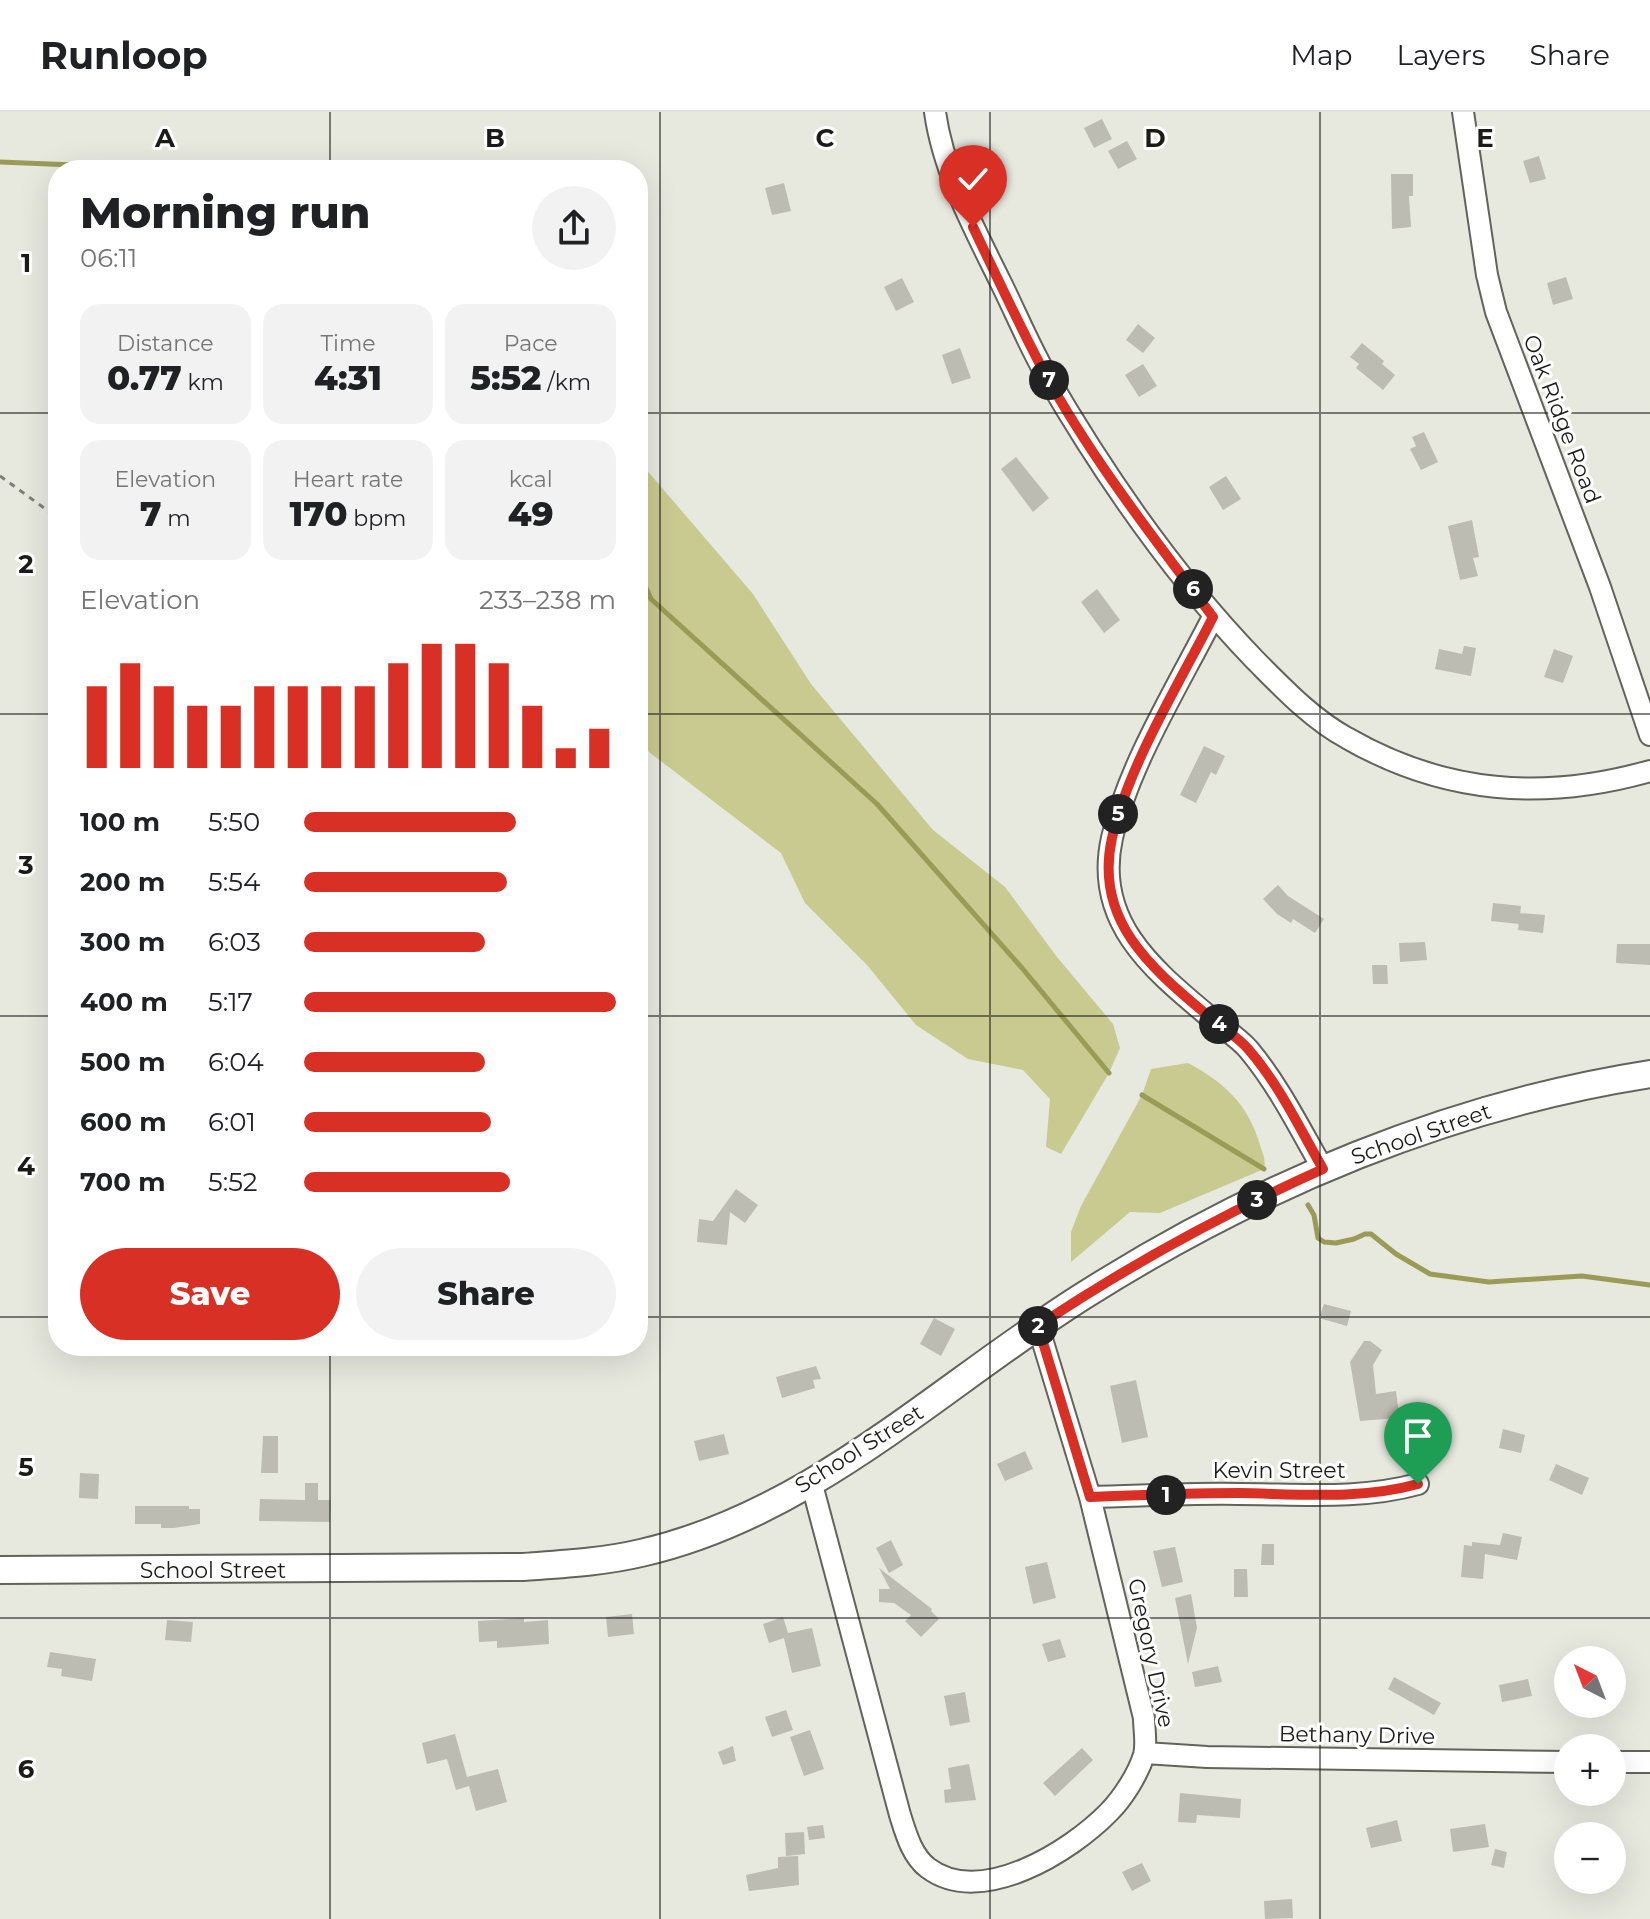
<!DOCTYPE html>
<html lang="en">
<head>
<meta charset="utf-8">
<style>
  :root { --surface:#fff; --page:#f2f2f2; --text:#202124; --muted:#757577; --line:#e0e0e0; --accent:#d93025 }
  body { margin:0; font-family:Montserrat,sans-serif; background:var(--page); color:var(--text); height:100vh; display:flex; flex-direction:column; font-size:30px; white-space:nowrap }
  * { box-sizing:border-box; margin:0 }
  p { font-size:26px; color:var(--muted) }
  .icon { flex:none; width:44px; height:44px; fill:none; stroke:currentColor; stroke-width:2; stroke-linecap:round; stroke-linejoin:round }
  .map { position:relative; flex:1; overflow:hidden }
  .sheet { position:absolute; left:48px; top:48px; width:600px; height:1196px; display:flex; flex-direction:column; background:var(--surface); border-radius:32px; box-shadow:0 8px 32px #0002 }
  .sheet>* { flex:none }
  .needle { width:52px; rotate:318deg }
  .fabs { position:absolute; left:1554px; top:1534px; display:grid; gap:16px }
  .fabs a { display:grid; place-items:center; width:72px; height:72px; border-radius:50%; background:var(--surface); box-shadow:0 8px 32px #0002; font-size:40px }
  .pin { position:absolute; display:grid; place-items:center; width:68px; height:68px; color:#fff; margin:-82px -34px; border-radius:50% 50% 50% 0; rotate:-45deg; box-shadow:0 0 8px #0007 }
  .pin .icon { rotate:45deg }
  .km { position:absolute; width:40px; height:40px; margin:-20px; border-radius:50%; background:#222; color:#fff; font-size:22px; line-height:40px; text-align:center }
  .round { display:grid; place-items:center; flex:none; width:84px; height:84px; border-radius:42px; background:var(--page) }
  .headline { display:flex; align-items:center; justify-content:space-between; height:136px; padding:0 32px }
  h1 { font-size:44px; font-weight:800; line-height:60px }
  .figures { display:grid; grid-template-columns:repeat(3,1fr); gap:12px; height:136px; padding:8px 32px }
  .figures div { display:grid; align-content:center; border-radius:20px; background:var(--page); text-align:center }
  .figures b { font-size:34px; font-weight:800 }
  .figures small { font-size:22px; font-weight:400 }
  .figures p { font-size:22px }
  .chart { height:224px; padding:16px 32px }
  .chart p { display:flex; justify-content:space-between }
  .chart svg { width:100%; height:144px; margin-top:8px; stroke:var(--accent); stroke-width:6 }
  .primary-button { display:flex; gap:16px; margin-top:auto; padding:16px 32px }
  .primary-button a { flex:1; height:92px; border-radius:48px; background:var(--accent); color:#fff; font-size:32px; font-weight:800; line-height:92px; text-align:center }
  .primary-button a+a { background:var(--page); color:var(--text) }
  ul { padding:0 32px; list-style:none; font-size:26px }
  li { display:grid; grid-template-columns:128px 96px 1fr; align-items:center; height:60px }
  li i { height:20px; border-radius:10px; background:var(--accent) }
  header { display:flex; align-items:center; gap:48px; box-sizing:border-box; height:112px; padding:0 40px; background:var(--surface); border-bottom:2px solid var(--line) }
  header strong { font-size:38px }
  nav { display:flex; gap:44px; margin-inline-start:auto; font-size:28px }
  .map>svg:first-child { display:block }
  .green { fill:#c8ca90 }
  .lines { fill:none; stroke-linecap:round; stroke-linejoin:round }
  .stream { stroke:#9a9b56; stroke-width:5 }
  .building { fill:#bcbcb3 }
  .minor-casing { stroke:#62635a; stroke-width:24 }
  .tertiary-casing { stroke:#62635a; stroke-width:30 }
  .path { stroke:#7f7f79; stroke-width:3; stroke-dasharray:6 6; stroke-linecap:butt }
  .minor { stroke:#fff; stroke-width:20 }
  .tertiary { stroke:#fff; stroke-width:26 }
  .route-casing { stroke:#fff; stroke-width:16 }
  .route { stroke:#d93025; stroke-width:10 }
  .grid { fill:none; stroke:#1b1b18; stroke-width:2; stroke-opacity:0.55 }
  .labels { text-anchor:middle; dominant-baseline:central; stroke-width:6; stroke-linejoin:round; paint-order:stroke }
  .street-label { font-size:22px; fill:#1b1b18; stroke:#fff }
  .grid-label { font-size:26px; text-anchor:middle; font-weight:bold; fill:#1b1b18; stroke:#fff; stroke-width:6; stroke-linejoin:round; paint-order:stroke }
</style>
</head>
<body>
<header>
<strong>Runloop</strong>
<nav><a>Map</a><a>Layers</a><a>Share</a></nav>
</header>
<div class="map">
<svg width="1650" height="1807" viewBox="0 0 1650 1807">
  <rect width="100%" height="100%" fill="#e7e8de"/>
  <path class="green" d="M638,348L753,482L811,572L933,718L1005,775L1057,845L1113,912L1120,936L1109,961L1061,1042L1046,1035L1050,987L1023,958L968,947L916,913L867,853L805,791L781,741L649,640L638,617Z
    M1188,951C1225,971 1248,992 1260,1033C1263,1042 1266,1048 1264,1057L1160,1101L1130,1100L1071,1150V1120L1081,1094L1142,983L1151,957Z"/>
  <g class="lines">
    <path class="stream" d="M0,50L197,58
      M638,458L651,487L877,692L1022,856L1109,961
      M1142,983L1264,1057
      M1308,1093L1314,1103L1318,1126L1324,1130L1336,1131L1354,1127L1365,1122H1371L1396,1142L1430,1162L1489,1170L1582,1164L1650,1173"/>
  </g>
  <path class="building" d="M1102,7L1112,27L1094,36L1084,16Z
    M1127,29L1137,47L1118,57L1108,39Z
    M1539,44L1546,67L1530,71L1523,49Z
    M1391,62H1413V84H1409L1411,115L1392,117Z
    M784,71L791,99L772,103L765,76Z
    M1566,165L1573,187L1553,193L1547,171Z
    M902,166L914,190L896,199L884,175Z
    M1138,212L1155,226L1143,241L1126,228Z
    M1362,231L1384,249L1382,252L1395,263L1383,278L1356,256L1359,252L1350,245Z
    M960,236L971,266L952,272L942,243Z
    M1143,252L1157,274L1139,285L1125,263Z
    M1424,320L1438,350L1421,358L1410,337L1416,334L1412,325Z
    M1016,345L1049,386L1033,400L1001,357Z
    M1226,364L1241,387L1223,398L1209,375Z
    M1472,408L1479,445L1473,446L1478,464L1460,468L1448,414Z
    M1097,477L1120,508L1104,521L1081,490Z
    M1464,534L1476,536L1471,564L1435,557L1439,537L1462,542Z
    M1554,537L1573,544L1563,571L1544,565Z
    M1204,634L1225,644L1216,663L1211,660L1196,691L1180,683Z
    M1278,773L1288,784L1324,807L1315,821L1293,807L1291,811L1277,802L1263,787Z
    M1493,791L1521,794L1519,812L1491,809Z
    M1520,801L1545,803L1543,821L1518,818Z
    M1425,830L1427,848L1400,850L1399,831Z
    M1617,832H1650V853L1616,851Z
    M1372,853H1387L1388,872H1373Z
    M736,1077L758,1093L745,1111L730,1100L727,1133L697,1130L699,1107L713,1109Z
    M1324,1192L1351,1199L1347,1214L1319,1206Z
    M934,1206L955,1217L941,1244L920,1232Z
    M1364,1229H1370L1382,1238L1373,1253L1376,1282L1396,1279L1399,1303L1397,1306L1360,1309L1350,1250Z
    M816,1254L821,1267L813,1268L815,1276L782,1286L776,1265Z
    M1136,1268L1148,1325L1122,1331L1110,1274Z
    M1503,1317L1525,1323L1521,1341L1499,1336Z
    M724,1322L729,1342L699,1349L694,1329Z
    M263,1324H278V1361H261Z
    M1025,1339L1033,1357L1005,1369L997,1352Z
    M1556,1352L1589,1366L1582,1383L1549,1368Z
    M80,1361L99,1362L98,1387L79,1386Z
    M305,1371H318V1388H331L330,1410L259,1409L260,1387L305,1388Z
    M135,1394H189V1397H200V1412L174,1416H161V1412H135Z
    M1503,1421L1522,1425L1517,1448L1485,1442L1483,1467L1461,1465L1464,1433L1472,1434V1430L1500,1433Z
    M891,1428L903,1453L889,1461L876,1436Z
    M1262,1432H1274V1453H1261Z
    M1175,1435L1183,1470L1162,1475L1153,1439Z
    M1047,1450L1056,1486L1033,1492L1025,1455Z
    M879,1456L932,1497L931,1499L939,1507L921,1525L905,1509L911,1503L894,1491L879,1490V1477H890Z
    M1234,1457H1247L1248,1485H1234Z
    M1191,1482L1197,1516L1188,1552L1175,1486Z
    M632,1502L634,1522L608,1525L606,1505Z
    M783,1505L788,1521L812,1516L821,1554L792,1561L784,1526L769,1531L763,1512Z
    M524,1506V1510L548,1508L549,1532L497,1536V1529L479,1530L478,1509Z
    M167,1508L193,1510L191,1530L165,1528Z
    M1060,1527L1066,1545L1048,1550L1042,1532Z
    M50,1540L96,1547L92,1569L61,1564L62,1557L47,1555Z
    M1218,1554L1222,1570L1195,1575L1192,1560Z
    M1394,1565L1441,1591L1434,1603L1388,1577Z
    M1528,1567L1532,1584L1502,1590L1499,1573Z
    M965,1580L970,1610L950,1614L944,1584Z
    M786,1598L793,1618L772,1625L765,1605Z
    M810,1618L824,1657L804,1664L790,1625Z
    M455,1622L467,1665L498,1657L507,1690L476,1699L469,1674L456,1678L447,1647L427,1652L422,1631Z
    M733,1634L736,1649L723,1653L718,1640Z
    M1082,1636L1093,1648L1055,1684L1043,1671Z
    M969,1652L976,1688L945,1691L944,1678L951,1677L948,1656Z
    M1180,1681L1241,1687L1240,1706L1197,1703L1196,1711L1178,1710Z
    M1397,1708L1402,1729L1371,1736L1366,1716Z
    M1485,1712L1489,1735L1453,1740L1450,1717Z
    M823,1713L825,1726L809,1728L807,1715Z
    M804,1720L805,1742L786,1744L785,1721Z
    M1495,1737L1507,1740L1504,1756L1491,1753Z
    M798,1744L799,1773L749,1779L746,1763L778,1756V1745Z
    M1142,1751L1151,1769L1132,1779L1122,1760Z
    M1292,1787L1293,1806L1265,1807L1264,1789Z"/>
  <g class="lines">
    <g class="minor-casing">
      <path id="minor" d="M935,0C943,59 974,116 1000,169C1015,199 1028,231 1045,261C1104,363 1173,463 1255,548C1283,576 1312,607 1347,626C1444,682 1544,689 1650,659
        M1463,0L1487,163L1496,200L1600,475L1650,623
        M1213,505C1179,572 1128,654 1112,726C1093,811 1155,859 1212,907C1224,917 1239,926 1249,938C1279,974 1300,1017 1323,1057
        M811,1369L900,1703C906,1722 912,1744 928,1756C981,1796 1071,1739 1109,1700C1123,1686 1138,1662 1144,1643C1147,1632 1144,1617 1144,1606L1090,1385L1038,1214
        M1090,1385C1140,1384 1190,1381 1239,1382C1299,1382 1360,1388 1418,1372
        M1145,1641L1207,1645L1568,1650
        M1612,1650H1650"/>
    </g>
    <g class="tertiary-casing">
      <path id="tertiary" d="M0,1458L523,1455C563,1452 603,1450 641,1441C813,1402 943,1271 1088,1181C1258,1074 1450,993 1650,962"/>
    </g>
    <path class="path" d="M0,364L58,406"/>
    <use href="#minor" class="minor"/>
    <use href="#tertiary" class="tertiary"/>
  </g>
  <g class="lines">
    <g class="route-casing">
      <path id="route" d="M973,115C996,163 1018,211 1043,258C1091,346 1153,425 1213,505C1179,572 1128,654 1112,726C1093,811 1155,859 1212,907C1224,917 1239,926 1249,938C1280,974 1300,1017 1323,1057C1223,1102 1129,1153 1038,1214L1090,1385C1140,1383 1190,1381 1239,1381C1299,1382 1360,1388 1418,1372"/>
    </g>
    <use href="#route" class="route"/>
  </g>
  <path class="grid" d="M330,0V58M660,0V1807M990,0V1807M1320,0V1807M0,301H58M638,301H1650M0,602H58M638,602H1650M0,904H58M638,904H1650M0,1205H58M638,1205H1650M330,1234V1807M0,1506H1650"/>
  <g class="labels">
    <g class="street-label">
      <text transform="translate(1562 307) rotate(69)">Oak Ridge Road</text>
      <text transform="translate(1421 1022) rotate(-19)">School Street</text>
      <text transform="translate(859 1337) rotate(-32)">School Street</text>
      <text x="1279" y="1358">Kevin Street</text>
      <text x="213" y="1458">School Street</text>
      <text transform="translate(1151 1541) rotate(78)">Gregory Drive</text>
      <text transform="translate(1357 1623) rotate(1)">Bethany Drive</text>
    </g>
  </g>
  <g class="grid-label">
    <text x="165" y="35">A</text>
    <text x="495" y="35">B</text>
    <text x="825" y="35">C</text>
    <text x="1155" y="35">D</text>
    <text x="1485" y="35">E</text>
    <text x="26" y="160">1</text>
    <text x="26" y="461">2</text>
    <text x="26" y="762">3</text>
    <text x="26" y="1063">4</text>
    <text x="26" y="1364">5</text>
    <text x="26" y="1666">6</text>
  </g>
</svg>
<div class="fabs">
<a><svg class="needle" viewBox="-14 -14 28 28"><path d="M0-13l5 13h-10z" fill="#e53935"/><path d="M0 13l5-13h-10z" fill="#757577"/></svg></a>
<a>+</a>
<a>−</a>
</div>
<div class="pin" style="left:1418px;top:1372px;background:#1e9e55"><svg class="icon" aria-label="arrive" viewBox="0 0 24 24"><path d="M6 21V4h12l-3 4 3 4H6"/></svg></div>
<div class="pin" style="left:973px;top:115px;background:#d93025"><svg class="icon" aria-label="check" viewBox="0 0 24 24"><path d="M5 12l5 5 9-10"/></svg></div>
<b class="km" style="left:1166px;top:1383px">1</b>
<b class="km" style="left:1038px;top:1214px">2</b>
<b class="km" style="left:1257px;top:1088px">3</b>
<b class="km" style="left:1219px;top:912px">4</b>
<b class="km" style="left:1118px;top:702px">5</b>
<b class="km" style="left:1193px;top:477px">6</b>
<b class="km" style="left:1049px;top:268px">7</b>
<section class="sheet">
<div class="headline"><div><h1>Morning run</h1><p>06:11</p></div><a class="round"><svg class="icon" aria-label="share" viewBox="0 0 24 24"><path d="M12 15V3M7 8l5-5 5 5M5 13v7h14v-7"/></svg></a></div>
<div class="figures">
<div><p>Distance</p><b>0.77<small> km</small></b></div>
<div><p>Time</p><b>4:31</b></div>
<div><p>Pace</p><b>5:52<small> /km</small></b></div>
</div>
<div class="figures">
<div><p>Elevation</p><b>7<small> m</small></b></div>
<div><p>Heart rate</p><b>170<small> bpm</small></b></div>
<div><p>kcal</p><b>49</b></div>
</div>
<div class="chart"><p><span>Elevation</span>233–238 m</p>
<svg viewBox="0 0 160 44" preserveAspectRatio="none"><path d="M5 44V19M15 44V12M25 44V19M35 44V25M45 44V25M55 44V19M65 44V19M75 44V19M85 44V19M95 44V12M105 44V6M115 44V6M125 44V12M135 44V25M145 44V38M155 44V32"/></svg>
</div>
<ul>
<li><b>100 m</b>5:50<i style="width:68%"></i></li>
<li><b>200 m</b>5:54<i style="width:65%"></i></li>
<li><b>300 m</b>6:03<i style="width:58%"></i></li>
<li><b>400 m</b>5:17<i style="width:100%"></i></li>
<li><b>500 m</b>6:04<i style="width:58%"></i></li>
<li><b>600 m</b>6:01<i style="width:60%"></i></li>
<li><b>700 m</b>5:52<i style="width:66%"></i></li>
</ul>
<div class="primary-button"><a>Save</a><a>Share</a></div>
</section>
</div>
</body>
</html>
